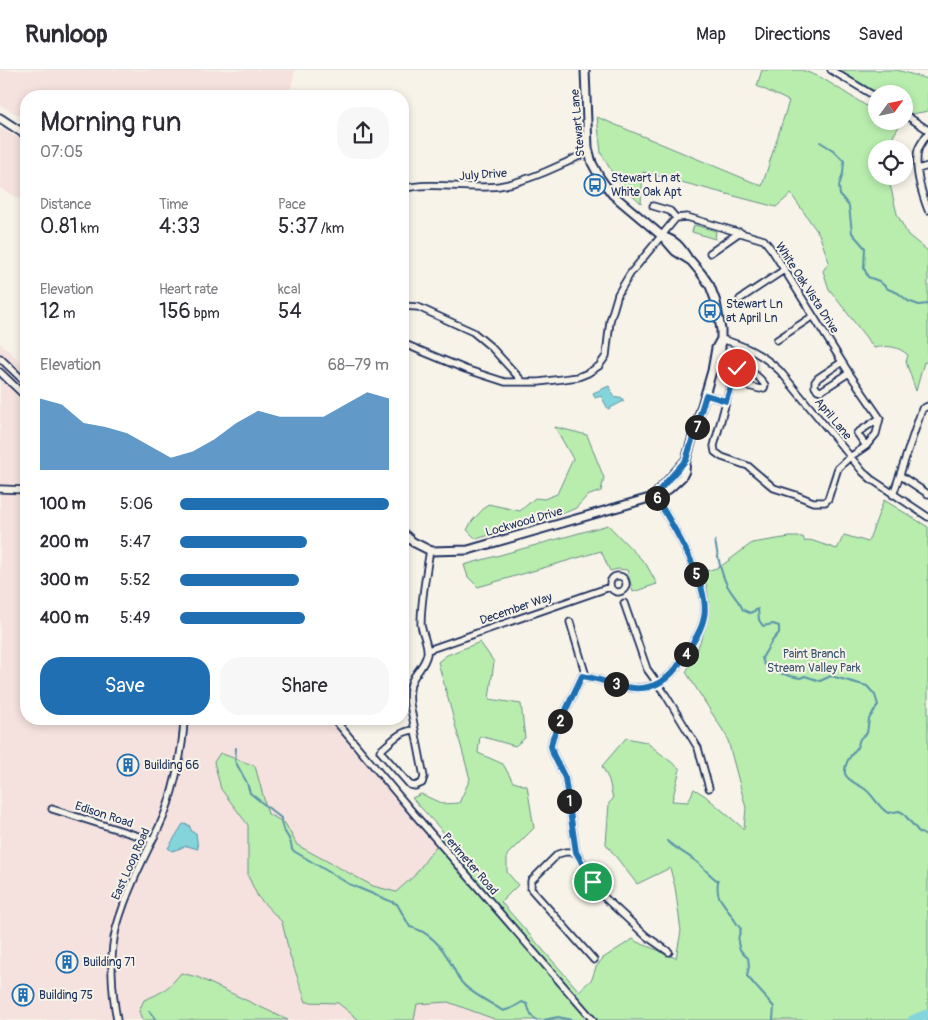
<!DOCTYPE html>
<html lang="en">
<head>
<meta charset="utf-8">
<style>
  :root { --surface:#fff; --page:#f7f7f7; --text:#2b2b33; --muted:#7c7c81; --line:#e1e1e2; --accent:#1f6fb2 }
  body { margin:0; font-family:Pangolin,sans-serif; background:var(--page); color:var(--text); height:100vh; display:flex; flex-direction:column; font-size:19px; white-space:nowrap }
  * { box-sizing:border-box; margin:0 }
  p { font-size:16px; color:var(--muted) }
  .icon { flex:none; width:28px; height:28px; fill:none; stroke:currentColor; stroke-width:2; stroke-linecap:round; stroke-linejoin:round }
  .map { position:relative; flex:1; overflow:hidden }
  .panel { position:absolute; left:20px; top:20px; width:389px; height:635px; display:flex; flex-direction:column; background:var(--surface); border-radius:20px; box-shadow:0 2px 8px #0003 }
  .panel>* { flex:none }
  .needle { width:32px; rotate:57deg }
  .tools { position:absolute; left:868px; top:15px; display:grid; gap:10px }
  .tools a { display:grid; place-items:center; width:45px; height:45px; border-radius:50%; background:var(--surface); box-shadow:0 2px 8px #0003; font-size:25px }
  .pin { position:absolute; display:grid; place-items:center; width:42px; height:42px; color:#fff; margin:-21px; border:2px solid #fff; border-radius:50%; box-shadow:0 1px 5px #0007 }
  .km { position:absolute; width:25px; height:25px; margin:-12px; border-radius:50%; background:#222; color:#fff; font-size:14px; line-height:25px; text-align:center }
  .round { display:grid; place-items:center; flex:none; width:52px; height:52px; border-radius:20px; background:var(--page) }
  .head { display:flex; align-items:center; justify-content:space-between; height:85px; padding:0 20px }
  h1 { font-size:28px; font-weight:600; line-height:38px }
  .stats { display:grid; grid-template-columns:repeat(3,1fr); gap:8px; height:85px; padding:5px 20px }
  .stats div { display:grid; align-content:center }
  .stats b { font-size:21px; font-weight:600 }
  .stats small { font-size:14px; font-weight:400 }
  .stats p { font-size:14px }
  .chart { height:140px; padding:10px 20px }
  .chart p { display:flex; justify-content:space-between }
  .chart svg { width:100%; height:90px; margin-top:5px; fill:var(--accent); opacity:.7 }
  .button { display:flex; gap:10px; margin-top:auto; padding:10px 20px }
  .button a { flex:1; height:58px; border-radius:20px; background:var(--accent); color:#fff; font-size:20px; font-weight:600; line-height:58px; text-align:center }
  .button a+a { background:var(--page); color:var(--text) }
  ul { padding:0 20px; list-style:none; font-size:16px }
  li { display:grid; grid-template-columns:80px 60px 1fr; align-items:center; height:38px }
  li i { height:12px; border-radius:6px; background:var(--accent) }
  header { display:flex; align-items:center; gap:30px; box-sizing:border-box; height:70px; padding:0 25px; background:var(--surface); border-bottom:1px solid var(--line) }
  header strong { font-size:24px }
  nav { display:flex; gap:28px; margin-inline-start:auto; font-size:18px }
  .map>svg:first-child { display:block }
  .built { fill:#f5e1de }
  .green { fill:#b8edae; stroke:#6a8e86 }
  .water { fill:#84d5db; stroke:#5a93a9 }
  .lines { fill:none; stroke-linecap:round; stroke-linejoin:round }
  .stream { stroke:#5a93a9; stroke-width:2 }
  .river { stroke:#84d5db; stroke-width:10 }
  .minor-casing { stroke:#1b2f5e; stroke-width:9 }
  .tertiary-casing { stroke:#1b2f5e; stroke-width:11 }
  .minor { stroke:#f7f3e8; stroke-width:5.5 }
  .tertiary { stroke:#f7f3e8; stroke-width:7 }
  .route-casing { stroke:#fff; stroke-width:10 }
  .route { stroke:#1f6fb2; stroke-width:6 }
  .labels { text-anchor:middle; dominant-baseline:central; stroke-width:4; stroke-linejoin:round; paint-order:stroke }
  .street-label { font-size:12px; fill:#1b2f5e; stroke:#f7f3e8 }
  .poi-label { font-size:12px; fill:#1b2f5e; stroke:#f7f3e8; text-anchor:start }
  .park-label { font-size:12px; fill:#3a556e; stroke:#f7f3e8 }
</style>
</head>
<body>
<header>
<strong>Runloop</strong>
<nav><a>Map</a><a>Directions</a><a>Saved</a></nav>
</header>
<div class="map">
<svg width="928" height="950" viewBox="0 0 928 950">
  <rect width="100%" height="100%" fill="#f7f3e8"/>
  <filter id="ink" filterUnits="userSpaceOnUse"><feTurbulence type="fractalNoise" baseFrequency=".02" numOctaves="2"/><feDisplacementMap in="SourceGraphic" scale="10" xChannelSelector="R" yChannelSelector="G"/><feConvolveMatrix kernelMatrix="1 2 1 2 8 2 1 2 1" color-interpolation-filters="sRGB"/></filter>
  <g filter="url(#ink)">
    <path class="built" d="M0,0H295L289,26H26V49L0,35Z
      M0,58L26,72V133L0,118Z
      M0,273L26,297V649H338L445,772L603,950H0Z"/>
    <path class="green" d="M762,0H802L822,8L876,42V51H891L899,56L886,79H876V106H888L897,144L908,165L928,181V293L924,292L916,321L906,292L908,285C898,276 887,275 874,278L829,219L823,201L829,192L819,164L791,124L776,137L643,102L641,133L617,111L601,83L597,47L762,116L789,31L757,16Z
      M838,0H897L928,9V41L912,44L904,38V24H880Z
      M694,155L716,161L715,169L692,162Z
      M555,357L587,365L604,408L601,421L587,426L576,438L562,444L476,469L467,460L472,451L488,434L520,441L535,428L544,429L557,424L573,389Z
      M884,430L928,457V950H497L448,932L417,934L414,950H359L338,933L306,932L290,886L282,852L258,827L248,806V755L221,719L214,692L220,683L255,696L268,744L285,753L297,775L373,816L396,822L414,806L445,764L412,728L421,724L443,734L459,733L470,709L438,592L447,585L480,572L494,592L489,629L521,634L525,668L515,676L480,666L478,683L503,694L513,712L527,716L534,758L507,785V802L518,815L501,832L579,921L592,909L596,897L603,888L633,869L637,872L660,881L662,883L676,888L681,861L675,817L670,798L637,814L606,774L609,733L613,729L609,710L602,696L626,668L646,672L680,699L672,731L688,732L694,719L704,725L744,759L746,738L727,667L686,602C690,596 692,589 696,582C709,552 712,533 703,502L720,497L752,473L790,467H803L805,472L810,470L837,479L844,465L868,472Z
      M608,455L646,494L657,514L633,522L627,500L618,499L610,501L601,481L478,517L468,507L464,495Z
      M181,903L197,907L288,950H142L139,941L144,930C162,923 169,918 181,903Z"/>
    <path class="water" d="M609,316L615,328L621,327L624,331L608,339L601,326L595,328L593,323Z
      M183,754L189,755L192,762L196,763L198,779L187,776L172,781L168,778Z"/>
    <g class="lines">
      <path class="stream" d="M820,72L833,80L844,91L843,103L839,116L840,125L849,136L852,163L865,178L864,198L868,207L879,211L888,219L898,223L908,231L919,235L928,234V237
        M715,471C718,486 721,507 730,520C735,528 740,532 743,540L750,543L758,539L759,550L763,556L773,554L779,556V563L772,571L762,588L764,594L774,601L790,606L800,608L805,606L820,611L831,606L867,616L875,625L878,635L869,649L867,663C855,671 862,670 856,679C850,687 844,693 845,704C849,712 858,714 865,719C874,726 878,737 888,743L899,741L903,743L919,762L928,767
        M236,678L235,691L247,713L250,723L281,748C281,765 291,763 292,780L349,814L397,834L410,857C428,861 442,876 450,892C455,900 457,908 464,915C470,922 494,935 503,941L512,938L522,932L527,934L531,945L536,950
        M667,771C676,779 687,784 697,792C704,798 710,806 718,811C716,829 721,828 729,842C734,848 736,854 741,859C736,871 737,880 748,888L749,896L747,906L774,937L773,950
        M149,941L156,950
        M544,950L558,947L572,950"/>
      <path class="river" d="M913,950L928,944"/>
      <g class="minor-casing">
        <path id="minor" d="M831,0L876,27
          M904,44L928,60
          M928,63C925,68 920,74 918,80C914,97 922,124 928,140
          M918,99L928,96
          M402,119C433,111 467,120 499,116C526,112 565,94 589,81
          M653,136L670,141L676,148
          M710,183L740,162
          M740,229L784,200
          M402,236L418,237L473,262L491,277L523,312
          M721,269C745,276 761,283 780,301L863,402L871,409L928,447
          M777,270L813,246
          M402,273L465,299L505,312H539L578,307L588,303L599,296L606,286L610,251L618,224L630,204L676,148L687,147L764,170L772,180L849,303L880,348L876,364L866,376L850,387L838,398L828,429L825,432H813L796,425L774,418L748,396L722,387L715,382L714,376L733,306L737,298L741,296C750,300 759,306 765,315L764,318L760,319L731,312
          M0,288L26,313
          M842,292L818,308L815,312V317L818,320L821,321L849,303
          M0,302L26,327
          M706,325L726,331
          M866,376L857,363L880,348
          M901,406L928,424
          M0,419L26,420
          M655,425C671,453 711,515 704,547C701,563 689,578 681,591C671,608 654,619 634,618C617,617 599,608 582,606L553,667L551,676L553,684L565,708L576,782L604,827L646,866L669,882
          M893,425L922,339L928,336
          M610 514a8 8 0 1 1 16 0a8 8 0 1 1-16 0Z
          M624,533L647,599L665,624L698,678L709,718
          M570,552L586,606
          M428,580L610,517
          M334,649L415,745L593,950
          M414,660C399,661 391,672 380,681L410,715L415,716L422,713L424,707L410,634C409,625 409,615 414,607C419,599 425,594 427,584C429,575 422,564 421,554C421,530 426,504 430,480
          M52,739L151,770
          M576,782H565L558,784L531,811V819L594,890
          M117,950C112,923 109,885 116,859C126,823 143,789 159,757C173,728 183,680 184,649"/>
      </g>
      <g class="tertiary-casing">
        <path id="tertiary" d="M585,0L588,78L592,93L600,108L612,124L662,166L675,181L691,191L701,203L710,216L716,232L721,260V280L714,291
          M0,48L26,65
          M662,166C675,170 680,176 687,187
          M655,425L686,390
          M402,462L413,472L431,481L468,480L660,425L669,419L682,407L685,401L686,390L712,301L716,278L721,269"/>
      </g>
      <use href="#minor" class="minor"/>
      <use href="#tertiary" class="tertiary"/>
    </g>
  </g>
  <g class="lines" filter="url(#ink)">
    <g class="route-casing">
      <path id="route" d="M593,812L576,782L565,708L553,684L551,676L553,667L582,606C599,608 617,617 634,618C654,620 671,608 681,591C689,578 701,563 704,547C711,515 671,453 655,425L686,390L706,325L726,331L737,298"/>
    </g>
    <use href="#route" class="route"/>
  </g>
  <defs>
    <g id="bus-ring" transform="scale(1.125)"><circle r="9.5" fill="#f7f3e8" stroke="#1f6fb2" stroke-width="1.5"/><path d="M-5-6H5V4H4V6H2V4H-2V6H-4V4H-5ZM-3.5-4V0h7V-4ZM-3.5 1.2v1.5H-2V1.2ZM2 1.2v1.5H3.5V1.2Z" fill="#1f6fb2"/></g>
    <g id="building-ring" transform="scale(1.125)"><circle r="9.5" fill="#f7f3e8" stroke="#1f6fb2" stroke-width="1.5"/><path d="M-4-6H4V6H1V3H-1V6H-4ZM-2.5-4.3h1.7v1.8h-1.7ZM.8-4.3h1.7v1.8H.8ZM-2.5-1h1.7V.8h-1.7ZM.8-1h1.7V.8H.8Z" fill="#1f6fb2"/></g>
  </defs>
  <g fill-rule="evenodd">
    <use href="#bus-ring" x="595" y="115"/>
    <use href="#bus-ring" x="710" y="241"/>
    <use href="#building-ring" x="128" y="695"/>
    <use href="#building-ring" x="67" y="892"/>
    <use href="#building-ring" x="23" y="925"/>
  </g>
  <g class="labels">
    <g class="street-label">
      <text transform="translate(578 53) rotate(-95)">Stewart Lane</text>
      <text transform="translate(483 105) rotate(-4)">July Drive</text>
      <text transform="translate(807 218) rotate(57)">White Oak Vista Drive</text>
      <text transform="translate(833 349) rotate(50)">April Lane</text>
      <text transform="translate(524 452) rotate(-16)">Lockwood Drive</text>
      <text transform="translate(516 539) rotate(-19)">December Way</text>
      <text transform="translate(104 745) rotate(18)">Edison Road</text>
      <text transform="translate(131 794) rotate(-66)">East Loop Road</text>
      <text transform="translate(470 794) rotate(49)">Perimeter Road</text>
    </g>
    <g class="poi-label">
      <text x="611" y="108">Stewart Ln at<tspan x="611" dy="14">White Oak Apt</tspan></text>
      <text x="726" y="234">Stewart Ln<tspan x="726" dy="14">at April Ln</tspan></text>
      <text x="144" y="695">Building 66</text>
      <text x="83" y="892">Building 71</text>
      <text x="39" y="925">Building 75</text>
    </g>
    <g class="park-label">
      <text x="814" y="584">Paint Branch<tspan x="814" dy="14">Stream Valley Park</tspan></text>
    </g>
  </g>
</svg>
<div class="tools">
<a><svg class="needle" viewBox="-14 -14 28 28"><path d="M0-13l5 13h-10z" fill="#e53935"/><path d="M0 13l5-13h-10z" fill="#7c7c81"/></svg></a>
<a><svg class="icon" aria-label="locate" viewBox="0 0 24 24"><circle cx="12" cy="12" r="6"/><path d="M12 2v4M12 18v4M2 12h4M18 12h4"/></svg></a>
</div>
<div class="pin" style="left:593px;top:812px;background:#1e9e55"><svg class="icon" aria-label="arrive" viewBox="0 0 24 24"><path d="M6 21V4h12l-3 4 3 4H6"/></svg></div>
<div class="pin" style="left:737px;top:298px;background:#d93025"><svg class="icon" aria-label="check" viewBox="0 0 24 24"><path d="M5 12l5 5 9-10"/></svg></div>
<b class="km" style="left:569px;top:731px">1</b>
<b class="km" style="left:560px;top:651px">2</b>
<b class="km" style="left:616px;top:614px">3</b>
<b class="km" style="left:686px;top:584px">4</b>
<b class="km" style="left:696px;top:504px">5</b>
<b class="km" style="left:657px;top:428px">6</b>
<b class="km" style="left:697px;top:357px">7</b>
<section class="panel">
<div class="head"><div><h1>Morning run</h1><p>07:05</p></div><a class="round"><svg class="icon" aria-label="share" viewBox="0 0 24 24"><path d="M12 15V3M7 8l5-5 5 5M5 13v7h14v-7"/></svg></a></div>
<div class="stats">
<div><p>Distance</p><b>0.81<small> km</small></b></div>
<div><p>Time</p><b>4:33</b></div>
<div><p>Pace</p><b>5:37<small> /km</small></b></div>
</div>
<div class="stats">
<div><p>Elevation</p><b>12<small> m</small></b></div>
<div><p>Heart rate</p><b>156<small> bpm</small></b></div>
<div><p>kcal</p><b>54</b></div>
</div>
<div class="chart"><p><span>Elevation</span>68–79 m</p>
<svg viewBox="0 0 160 44" preserveAspectRatio="none"><path d="M0 44V9L10 12L20 21L30 23L40 26L50 32L60 38L70 35L80 29L90 21L100 15L110 18L120 18L130 18L140 12L150 6L160 9V44z"/></svg>
</div>
<ul>
<li><b>100 m</b>5:06<i style="width:100%"></i></li>
<li><b>200 m</b>5:47<i style="width:61%"></i></li>
<li><b>300 m</b>5:52<i style="width:57%"></i></li>
<li><b>400 m</b>5:49<i style="width:60%"></i></li>
</ul>
<div class="button"><a>Save</a><a>Share</a></div>
</section>
</div>
</body>
</html>
